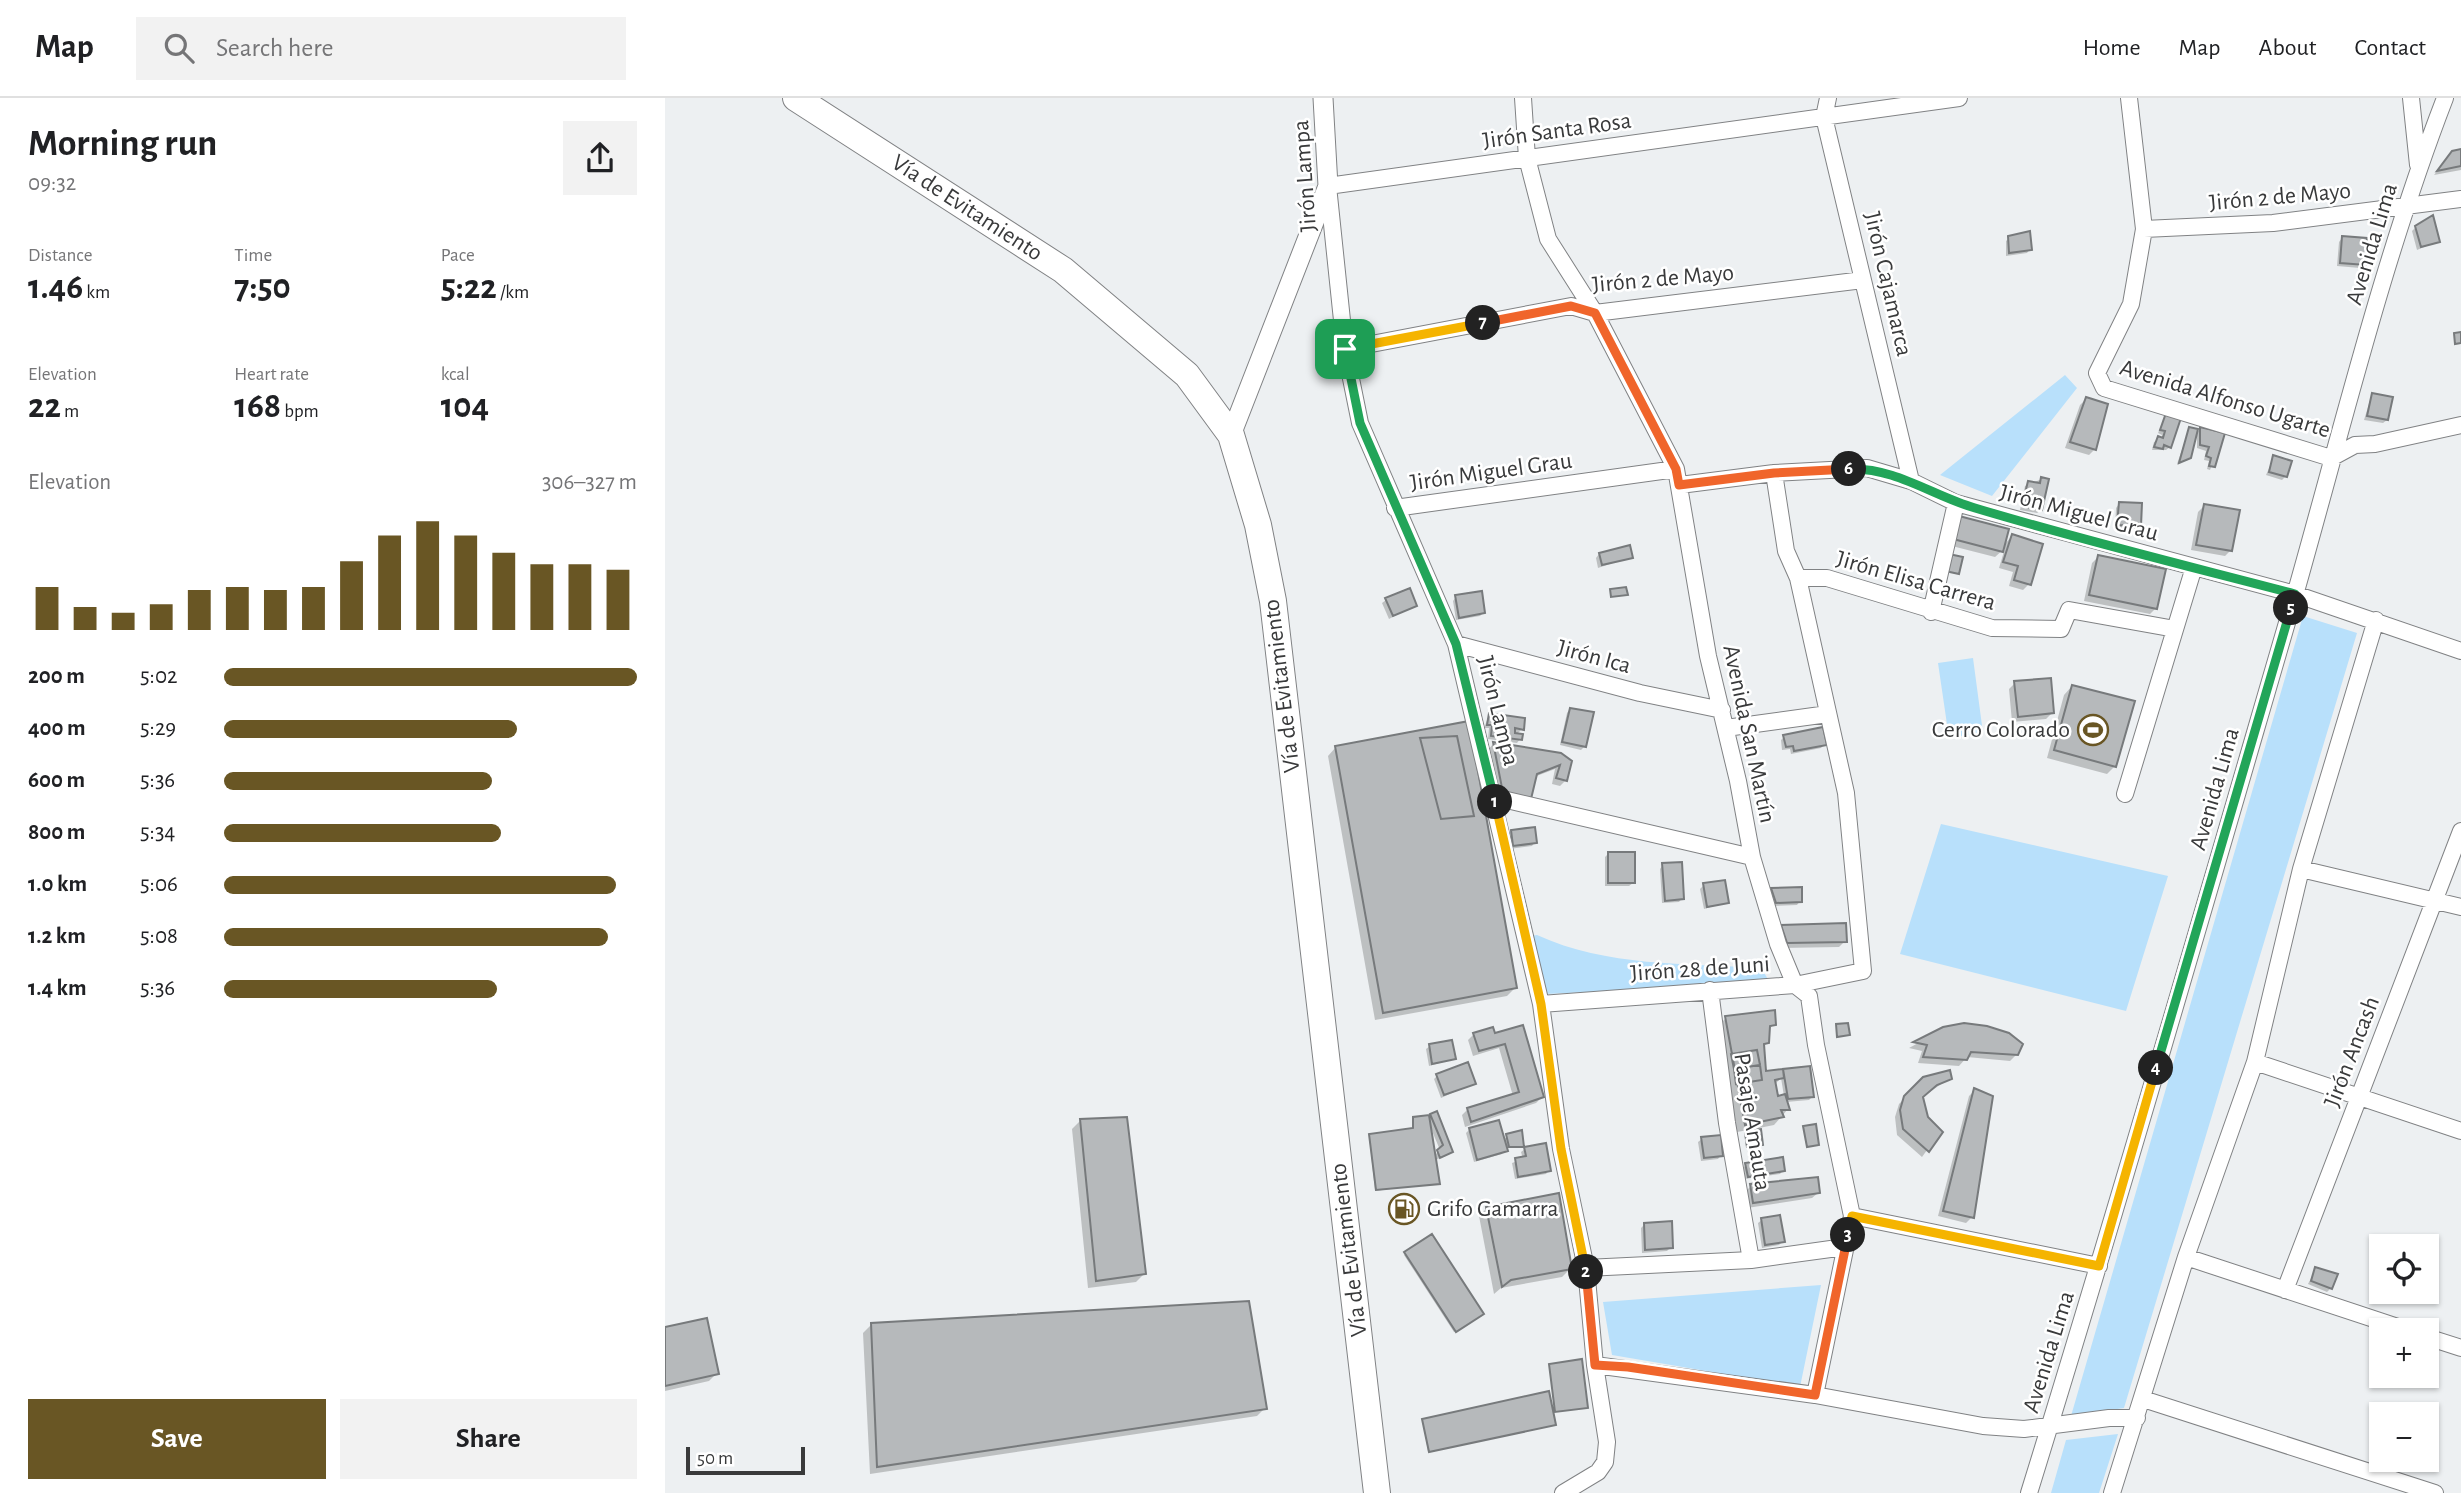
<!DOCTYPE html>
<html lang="en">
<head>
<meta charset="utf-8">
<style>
  :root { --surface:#fff; --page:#f2f2f2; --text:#202124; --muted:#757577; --line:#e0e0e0; --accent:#695624 }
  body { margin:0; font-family:"Alegreya Sans",sans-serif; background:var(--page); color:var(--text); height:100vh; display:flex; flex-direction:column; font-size:26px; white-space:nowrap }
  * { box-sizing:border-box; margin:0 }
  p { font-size:23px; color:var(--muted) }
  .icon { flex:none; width:38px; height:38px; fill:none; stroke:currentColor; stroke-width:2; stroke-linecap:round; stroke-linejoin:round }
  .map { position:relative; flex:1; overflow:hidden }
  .side { display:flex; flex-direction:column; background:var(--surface); width:665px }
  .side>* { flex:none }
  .controls { position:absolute; left:1704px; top:1136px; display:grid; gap:14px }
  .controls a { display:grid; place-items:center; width:70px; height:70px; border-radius:0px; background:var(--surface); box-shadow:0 2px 5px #0004; font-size:35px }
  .scale { position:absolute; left:21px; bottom:18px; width:119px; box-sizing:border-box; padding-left:7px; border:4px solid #393a3b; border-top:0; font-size:19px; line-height:24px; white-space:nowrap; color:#393a3b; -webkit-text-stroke:5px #fff; paint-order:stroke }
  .pin { position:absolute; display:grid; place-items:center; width:60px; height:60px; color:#fff; margin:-30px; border-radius:14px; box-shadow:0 4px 10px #0006 }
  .km { position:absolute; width:35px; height:35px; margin:-18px; border-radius:50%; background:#222; color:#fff; font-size:19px; line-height:35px; text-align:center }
  .round { display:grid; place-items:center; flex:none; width:74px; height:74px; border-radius:0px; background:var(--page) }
  .headline { display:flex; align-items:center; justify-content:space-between; height:119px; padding:0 28px }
  h1 { font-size:38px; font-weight:700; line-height:52px }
  .figures { display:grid; grid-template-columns:repeat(3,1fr); gap:10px; height:119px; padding:7px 28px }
  .figures div { display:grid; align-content:center }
  .figures b { font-size:35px; font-weight:700 }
  .figures small { font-size:19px; font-weight:400 }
  .figures p { font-size:19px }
  .chart { height:196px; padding:14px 28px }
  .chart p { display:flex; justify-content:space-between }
  .chart svg { width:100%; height:126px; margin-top:7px; stroke:var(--accent); stroke-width:6 }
  .primary-button { display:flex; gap:14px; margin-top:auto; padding:14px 28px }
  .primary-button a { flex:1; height:80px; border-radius:0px; background:var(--accent); color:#fff; font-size:28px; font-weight:700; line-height:80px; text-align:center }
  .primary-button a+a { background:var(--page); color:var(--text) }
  ul { padding:0 28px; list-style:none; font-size:23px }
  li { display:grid; grid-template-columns:112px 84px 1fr; align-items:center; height:52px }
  li i { height:18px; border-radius:9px; background:var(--accent) }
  header { display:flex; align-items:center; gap:42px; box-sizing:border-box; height:98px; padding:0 35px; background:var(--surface); border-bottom:2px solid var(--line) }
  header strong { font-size:33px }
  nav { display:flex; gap:38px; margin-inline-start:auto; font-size:24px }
  .search { width:490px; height:63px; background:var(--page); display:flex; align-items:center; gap:18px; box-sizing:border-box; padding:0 24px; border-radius:0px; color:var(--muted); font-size:26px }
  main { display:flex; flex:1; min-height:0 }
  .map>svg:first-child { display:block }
  .green { fill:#b8e0fb }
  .shadow { fill:#0003; fill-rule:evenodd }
  .building { fill:#b6b9bb; stroke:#777a7c; stroke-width:2 }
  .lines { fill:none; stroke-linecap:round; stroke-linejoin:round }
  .minor-casing { stroke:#808284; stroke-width:18 }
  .tertiary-casing { stroke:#808284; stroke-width:21 }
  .trunk-casing { stroke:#808284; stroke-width:28 }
  .minor { stroke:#fff; stroke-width:16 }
  .tertiary { stroke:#fff; stroke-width:19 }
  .trunk { stroke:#fff; stroke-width:26 }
  .split-1-casing { stroke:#fff; stroke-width:14 }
  .split-2-casing { stroke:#fff; stroke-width:14 }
  .split-3-casing { stroke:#fff; stroke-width:14 }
  .split-4-casing { stroke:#fff; stroke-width:14 }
  .split-5-casing { stroke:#fff; stroke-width:14 }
  .split-6-casing { stroke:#fff; stroke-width:14 }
  .split-7-casing { stroke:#fff; stroke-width:14 }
  .split-8-casing { stroke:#fff; stroke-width:14 }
  .split-1 { stroke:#22a559; stroke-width:9 }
  .split-2 { stroke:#f5b400; stroke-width:9 }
  .split-3 { stroke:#f0652b; stroke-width:9 }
  .split-4 { stroke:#f5b400; stroke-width:9 }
  .split-5 { stroke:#22a559; stroke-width:9 }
  .split-6 { stroke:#22a559; stroke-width:9 }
  .split-7 { stroke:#f0652b; stroke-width:9 }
  .split-8 { stroke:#f5b400; stroke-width:9 }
  .labels { text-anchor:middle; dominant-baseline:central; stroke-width:5; stroke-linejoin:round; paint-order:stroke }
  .street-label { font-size:24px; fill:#393a3b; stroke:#fff }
  .poi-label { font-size:24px; fill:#393a3b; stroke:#fff; text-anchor:end }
</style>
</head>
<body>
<header>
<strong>Map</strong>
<div class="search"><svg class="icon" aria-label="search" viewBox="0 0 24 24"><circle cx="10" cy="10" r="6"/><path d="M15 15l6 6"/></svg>Search here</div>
<nav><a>Home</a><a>Map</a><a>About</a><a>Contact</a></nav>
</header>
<main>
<section class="side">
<div class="headline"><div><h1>Morning run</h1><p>09:32</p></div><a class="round"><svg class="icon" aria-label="share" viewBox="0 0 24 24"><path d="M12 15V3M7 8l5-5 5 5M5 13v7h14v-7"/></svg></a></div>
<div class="figures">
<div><p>Distance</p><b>1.46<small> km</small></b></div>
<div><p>Time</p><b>7:50</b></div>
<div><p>Pace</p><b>5:22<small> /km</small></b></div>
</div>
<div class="figures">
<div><p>Elevation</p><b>22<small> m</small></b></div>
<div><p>Heart rate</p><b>168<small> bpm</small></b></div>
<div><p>kcal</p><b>104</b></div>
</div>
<div class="chart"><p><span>Elevation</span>306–327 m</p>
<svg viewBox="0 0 160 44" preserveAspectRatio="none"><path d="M5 44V29M15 44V36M25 44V38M35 44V35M45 44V30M55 44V29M65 44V30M75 44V29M85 44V20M95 44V11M105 44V6M115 44V11M125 44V17M135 44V21M145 44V21M155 44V23"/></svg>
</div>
<ul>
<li><b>200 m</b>5:02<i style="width:100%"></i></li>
<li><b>400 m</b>5:29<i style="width:71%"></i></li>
<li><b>600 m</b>5:36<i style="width:65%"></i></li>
<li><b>800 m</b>5:34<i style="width:67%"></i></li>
<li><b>1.0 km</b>5:06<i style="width:95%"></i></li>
<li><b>1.2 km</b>5:08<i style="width:93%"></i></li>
<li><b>1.4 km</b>5:36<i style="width:66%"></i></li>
</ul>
<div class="primary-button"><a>Save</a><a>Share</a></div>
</section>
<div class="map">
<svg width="1796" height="1395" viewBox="0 0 1796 1395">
  <rect width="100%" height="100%" fill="#edf0f2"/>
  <path class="green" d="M1400,277L1412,290L1327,398L1275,377Z
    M1638,518L1692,535L1459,1310L1406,1318Z
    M1308,560L1318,635L1284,640L1273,565Z
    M1276,726L1503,778L1461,913L1235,856Z
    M872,837C942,869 1020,865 1096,870L1106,886L880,896L865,838Z
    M1156,1187L1135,1289L947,1257L938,1204Z
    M1453,1336L1434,1395H1386L1401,1342Z"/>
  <path class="shadow" d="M1796,53V72L1769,77L1782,61Z
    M1751,129L1773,143L1752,152L1747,133Z
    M1344,140L1365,151L1362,155L1341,158V143Z
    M1677,140L1699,166L1695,170L1672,168L1674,144Z
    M1707,296L1722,322L1718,325L1699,322Z
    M1421,301L1430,351L1424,357L1400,350L1415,307Z
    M1501,317L1505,349L1501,352H1487L1489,344L1496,341L1497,337L1493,335Z
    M1524,331L1558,337L1545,372L1542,371L1544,363L1539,362L1541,353L1532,350V333L1524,359L1512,366Z
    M1609,359L1621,378L1617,382L1601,377Z
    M1377,381L1376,412L1372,415L1355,412L1360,388Z
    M1454,406L1474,427L1471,431L1450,430L1451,410Z
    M1539,408L1566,452L1560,458L1526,452L1533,414Z
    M1288,426L1338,448L1347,438L1364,486L1358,492L1344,488L1348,474L1334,470L1340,450L1330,459L1283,447Z
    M934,456L966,459L933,470L931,460Z
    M1433,459L1491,510L1485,516L1419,503L1427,465Z
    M791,499L818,515L815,518L791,522L788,503Z
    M721,502L750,507L724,521L717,505Z
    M1350,585L1387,615L1381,621L1347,624L1344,591Z
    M1407,588L1450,668L1442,676L1382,660L1399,597Z
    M905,611L920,648L916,652L895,647L902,615Z
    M824,617L857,631L851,637L855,641L852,645L823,641L824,630H819Z
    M1119,639L1160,646L1156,650L1126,656L1125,651L1117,652L1116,642Z
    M828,646L896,656L901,682L895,688L887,686L890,671L869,679L862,699L830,691L823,652Z
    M671,649L850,890L842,898L710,922L663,658Z
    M846,733L870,744L867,748L844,751L843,737Z
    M944,755L968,785L964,788H940V759Z
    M998,767L1017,800L1014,804L997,805L995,771Z
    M1039,787L1062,804L1039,811L1035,791Z
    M1107,792L1135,803L1132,807L1107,808L1104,795Z
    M1117,828L1180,843L1174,849L1116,850L1111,834Z
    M1061,920L1109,926L1103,932L1102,945L1097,950L1099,975L1119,973L1147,999L1144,1002L1121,1004L1123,1011L1109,1027L1094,1030L1095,1048L1081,1049L1079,1036L1083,1032L1072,1034L1053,928ZM1116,980L1119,998L1112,1001L1109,987Z
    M857,929L877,999L871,1005L800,1029L797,1017L803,1011L848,998L834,950L808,958L803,942L809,936L829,937Z
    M1279,931L1352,956L1345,963L1302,959L1294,968L1253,965L1257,953L1244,950Z
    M765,948L789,961L764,968L761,951Z
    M772,978L809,985L776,1000L769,981Z
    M1285,980L1256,1000L1261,1020L1275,1034L1257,1059L1232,1037L1230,1019L1234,1006L1259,981Z
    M1310,992L1307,1119L1301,1125L1273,1118L1304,998Z
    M766,1017L786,1054L769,1063L773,1085L710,1093L704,1038L748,1032V1021ZM765,1028L775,1052L769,1058Z
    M415,1023L479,1176L471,1184L423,1190L407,1031Z
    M805,1031L838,1041L855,1034L858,1050L840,1049L837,1056L809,1064L801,1035Z
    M1037,1041L1056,1057L1053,1061L1036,1063L1033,1044Z
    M860,1051L884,1072L881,1076L850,1081L847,1065L858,1061L856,1054Z
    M1081,1067L1118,1072L1115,1076L1079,1081L1078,1070Z
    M1086,1088L1153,1095L1147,1100L1082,1110L1080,1094Z
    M822,1110L905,1171L897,1179L836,1190L829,1196L814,1118Z
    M1097,1122L1118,1143L1114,1147L1097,1150L1093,1125Z
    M980,1126L1006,1149L1002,1153L977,1155L976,1130Z
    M766,1139L817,1216L789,1234L739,1157Z
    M1651,1171L1666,1190L1662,1194L1643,1186Z
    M206,1227L600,1310L592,1318L205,1376L198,1235Z
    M0,1231L52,1275L44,1283L0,1293Z
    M885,1267L920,1310L886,1314L887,1327L763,1354L758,1323L889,1312Z
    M1720,1278H1746L1742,1282L1731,1280L1725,1288L1718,1285Z"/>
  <path class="building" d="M1796,51V68L1772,73L1787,53Z
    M1768,117L1775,144L1756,149L1750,128Z
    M1365,133L1367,152L1344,155L1343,138Z
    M1677,138L1702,140L1701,167L1675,165Z
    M1796,234V245L1790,246L1789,235Z
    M1707,295L1728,299L1723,322L1702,318Z
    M1421,299L1443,306L1431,352L1405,344Z
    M1501,315L1516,320L1506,350L1499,347L1498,351L1489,349L1493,338L1498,340L1500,333L1495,332Z
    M1524,329L1533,331L1526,360L1514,365Z
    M1535,329L1560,335L1550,369L1544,368L1546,360L1541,358L1544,349L1535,347Z
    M1608,357L1627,363L1622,379L1604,374Z
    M1376,379L1384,381L1377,412L1357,408L1363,383L1375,385Z
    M1454,404L1477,405L1476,428L1452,427Z
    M1539,406L1575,412L1567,453L1531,447Z
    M1294,418L1344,431L1338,454L1288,441Z
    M1347,436L1378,446L1366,487L1349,482L1353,468L1338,464Z
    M965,447L968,460L937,467L934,455Z
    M1284,456L1298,459L1294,476L1280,473Z
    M1433,457L1501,471L1492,511L1424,497Z
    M961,489L963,497L946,499L945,491Z
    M745,490L752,508L728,518L720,500Z
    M817,493L820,515L794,520L790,497Z
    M1386,580L1389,615L1353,619L1349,583Z
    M1407,587L1470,603L1451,669L1389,652Z
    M905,610L929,614L921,649L897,644Z
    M824,615L860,620L859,632L850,630V635L858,636L857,642L826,638L827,627H822Z
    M804,623L852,890L718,915L670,648Z
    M1158,629L1162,647L1129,653L1128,648L1121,649L1118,637Z
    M792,638L809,718L776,721L755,640Z
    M828,644L896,655L907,663L902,683L891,680L895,667L872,676L866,701L838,695Z
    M870,729L872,745L848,748L846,732Z
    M943,754H970V785H943Z
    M1017,764L1019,801L1000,803L997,765Z
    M1060,782L1064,805L1042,809L1038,785Z
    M1137,789V804L1111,805L1106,790Z
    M1181,825L1182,844L1122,845L1116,827Z
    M1110,912L1111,927L1105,928L1104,945L1099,946L1101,973L1118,971L1119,980L1110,982L1113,998L1120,996L1125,1012H1116L1119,1019L1080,1027L1060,918Z
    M1183,925L1185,937L1172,939L1171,926Z
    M1299,925L1322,928L1344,935L1358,946L1353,957L1306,954L1302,962L1258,959L1262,947L1248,944L1278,929Z
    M858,927L879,999L806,1024L802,1010L854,994L840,946L814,953L808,935L828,929L830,935Z
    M787,942L791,961L767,966L764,946Z
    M1092,952L1095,967L1069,971L1066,956Z
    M803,964L811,986L779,997L771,976Z
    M1095,967L1097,982L1071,986L1069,971Z
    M1145,968L1149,999L1123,1001L1118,971Z
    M1285,972L1287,981L1272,987L1258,999L1263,1019L1278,1034L1264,1054L1238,1031L1235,1012L1239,998L1258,979Z
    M1309,990L1328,998L1309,1120L1278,1113Z
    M772,1013L788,1054L775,1060L772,1052L778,1047L765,1016Z
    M764,1017L775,1086L711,1092L704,1036L748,1030V1019Z
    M462,1019L481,1176L431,1183L415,1021Z
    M834,1022L843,1053L812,1062L804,1030Z
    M1151,1026L1154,1047L1142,1049L1138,1028Z
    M1096,1031L1098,1047L1082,1049L1080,1033Z
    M857,1032L859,1049H844L841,1036Z
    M1056,1037L1058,1058L1039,1060L1036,1039Z
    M881,1045L886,1073L853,1079L850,1060L861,1058L859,1049Z
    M1118,1059L1120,1073L1083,1079L1080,1065Z
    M1153,1079L1155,1095L1088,1105L1085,1086Z
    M894,1095L907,1171L846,1182L837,1189L821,1109Z
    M1115,1117L1120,1144L1100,1147L1096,1120Z
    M1007,1123L1008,1150L980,1152L979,1125Z
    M767,1136L819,1216L791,1234L739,1154Z
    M1650,1169L1673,1176L1667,1191L1646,1183Z
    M584,1203L602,1311L212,1369L206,1225Z
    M42,1220L54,1276L0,1288V1229Z
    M917,1261L923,1310L890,1314L884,1266Z
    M1722,1278H1734L1730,1285L1721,1281Z
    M884,1293L891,1327L764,1354L757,1321Z"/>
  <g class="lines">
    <g class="minor-casing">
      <path id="minor" d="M858,0L862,60L883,141L930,215L1011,371L1043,558L1073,683L1087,759L1113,846L1130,887L1144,898L1151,947L1187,1118L1150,1297
        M1163,0L1159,19L1246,383
        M1464,0L1479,131L1466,206L1432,275L1439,290L1666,360L1690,347L1710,346L1796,327
        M1746,0L1753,67
        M1479,131L1608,125L1796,101
        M680,251L906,208L930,215L1198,182
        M1015,387L1109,375L1202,370L1246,383L1291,405L1630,496L1796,553
        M730,410L1011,371
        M1133,480H1162L1327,530L1396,531L1404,512L1510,531
        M1266,514L1291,405
        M791,546L975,595L1057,612
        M1061,630L1163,616
        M1460,696L1529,469
        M829,699L1087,759
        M1636,771L1796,809
        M1045,892L1062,1025L1086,1162
        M876,906L1130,887L1198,873L1181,695L1133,480L1121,453L1109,375
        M1590,964L1796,1033
        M1187,1118L1434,1168
        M1521,1159L1742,1232
        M921,1170L1086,1162L1180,1149
        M1620,1192L1796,733
        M1762,1239L1796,1250
        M930,1267L1150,1297L1318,1328L1359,1331L1444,1320H1472
        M1478,1301L1770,1395
        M898,1395L933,1374L940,1364L942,1344L930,1267L921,1170L896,1051L876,906L791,546L695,325L680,251L663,88L1294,0
        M1364,1395C1455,1101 1540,806 1626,511C1675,340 1716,166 1780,0
        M1447,1395L1521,1159L1590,964L1636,771L1711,522"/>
    </g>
    <g class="tertiary-casing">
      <path id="tertiary" d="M566,337L663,88L658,0"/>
    </g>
    <g class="trunk-casing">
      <path id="trunk" d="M131,0L398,172L522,277L566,337L593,427L608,503L712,1395"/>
    </g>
    <use href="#minor" class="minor"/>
    <use href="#tertiary" class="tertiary"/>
    <use href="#trunk" class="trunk"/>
  </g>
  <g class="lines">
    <g class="split-1-casing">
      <path id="split-1" d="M680,251L695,325L791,546L830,704"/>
    </g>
    <g class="split-2-casing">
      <path id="split-2" d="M830,704L876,906L896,1051L921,1174"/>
    </g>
    <g class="split-3-casing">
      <path id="split-3" d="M921,1174L930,1267L963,1269L1150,1297L1183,1137"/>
    </g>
    <g class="split-4-casing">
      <path id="split-4" d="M1183,1137L1187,1118L1434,1168L1491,970"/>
    </g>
    <g class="split-5-casing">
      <path id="split-5" d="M1491,970L1626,510"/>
    </g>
    <g class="split-6-casing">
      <path id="split-6" d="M1184,371C1230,369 1268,398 1310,410C1416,442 1523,468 1630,496L1626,510"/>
    </g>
    <g class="split-7-casing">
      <path id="split-7" d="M818,225L906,208L930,215L1011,371L1014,387L1109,375L1184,371"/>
    </g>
    <g class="split-8-casing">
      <path id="split-8" d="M680,251L818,225"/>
    </g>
    <use href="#split-1" class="split-1"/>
    <use href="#split-2" class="split-2"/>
    <use href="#split-3" class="split-3"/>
    <use href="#split-4" class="split-4"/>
    <use href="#split-5" class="split-5"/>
    <use href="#split-6" class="split-6"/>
    <use href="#split-7" class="split-7"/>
    <use href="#split-8" class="split-8"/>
  </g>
  <defs>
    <g id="stadium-ring" transform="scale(1.575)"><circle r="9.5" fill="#fff" stroke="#695624" stroke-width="1.5"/><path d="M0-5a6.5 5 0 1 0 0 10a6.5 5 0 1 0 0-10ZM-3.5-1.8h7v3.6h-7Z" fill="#695624"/></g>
    <g id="fuel-ring" transform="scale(1.575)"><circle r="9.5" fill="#fff" stroke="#695624" stroke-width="1.5"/><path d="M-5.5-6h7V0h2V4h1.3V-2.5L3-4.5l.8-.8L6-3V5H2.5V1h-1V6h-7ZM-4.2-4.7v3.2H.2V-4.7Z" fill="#695624"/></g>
  </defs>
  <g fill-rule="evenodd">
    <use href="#stadium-ring" x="1428" y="632"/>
    <use href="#fuel-ring" x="739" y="1111"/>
  </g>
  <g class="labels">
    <g class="street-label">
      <text transform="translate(892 33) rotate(-8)">Jirón Santa Rosa</text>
      <text transform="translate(640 78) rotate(-94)">Jirón Lampa</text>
      <text transform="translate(1615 99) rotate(-5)">Jirón 2 de Mayo</text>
      <text transform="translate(302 110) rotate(33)">Vía de Evitamiento</text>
      <text transform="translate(1707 146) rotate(-73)">Avenida Lima</text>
      <text transform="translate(998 181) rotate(-5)">Jirón 2 de Mayo</text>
      <text transform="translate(1223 186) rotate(77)">Jirón Cajamarca</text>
      <text transform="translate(1560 301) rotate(17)">Avenida Alfonso Ugarte</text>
      <text transform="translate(826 374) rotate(-8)">Jirón Miguel Grau</text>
      <text transform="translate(1414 415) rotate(15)">Jirón Miguel Grau</text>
      <text transform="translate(1251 483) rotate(16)">Jirón Elisa Carrera</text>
      <text transform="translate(929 559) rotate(15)">Jirón Ica</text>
      <text transform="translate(617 588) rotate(-97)">Vía de Evitamiento</text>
      <text transform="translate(833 613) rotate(76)">Jirón Lampa</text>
      <text transform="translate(1084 636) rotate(78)">Avenida San Martín</text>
      <text transform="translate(1550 691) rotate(-74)">Avenida Lima</text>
      <text transform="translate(1035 871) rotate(-4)">Jirón 28 de Juni</text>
      <text transform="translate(1687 954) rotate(-69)">Jirón Ancash</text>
      <text transform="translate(1087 1024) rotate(81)">Pasaje Amauta</text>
      <text transform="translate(684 1152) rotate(-97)">Vía de Evitamiento</text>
      <text transform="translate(1384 1254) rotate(-73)">Avenida Lima</text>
    </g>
    <g class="poi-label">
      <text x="1405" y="632">Cerro Colorado</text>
      <text x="762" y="1111" text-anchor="start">Grifo Gamarra</text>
    </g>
  </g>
</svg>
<div class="controls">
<a><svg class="icon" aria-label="locate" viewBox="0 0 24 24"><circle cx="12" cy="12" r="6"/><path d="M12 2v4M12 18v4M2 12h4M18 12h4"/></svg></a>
<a>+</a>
<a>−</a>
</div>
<div class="scale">50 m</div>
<div class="pin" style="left:680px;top:251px;background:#1e9e55"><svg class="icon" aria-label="arrive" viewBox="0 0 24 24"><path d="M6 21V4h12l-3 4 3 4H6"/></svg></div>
<b class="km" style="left:830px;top:704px">1</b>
<b class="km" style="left:921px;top:1174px">2</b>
<b class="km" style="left:1183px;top:1137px">3</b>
<b class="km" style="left:1491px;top:970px">4</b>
<b class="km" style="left:1626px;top:510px">5</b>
<b class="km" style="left:1184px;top:371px">6</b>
<b class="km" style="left:818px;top:225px">7</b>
</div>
</main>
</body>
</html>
